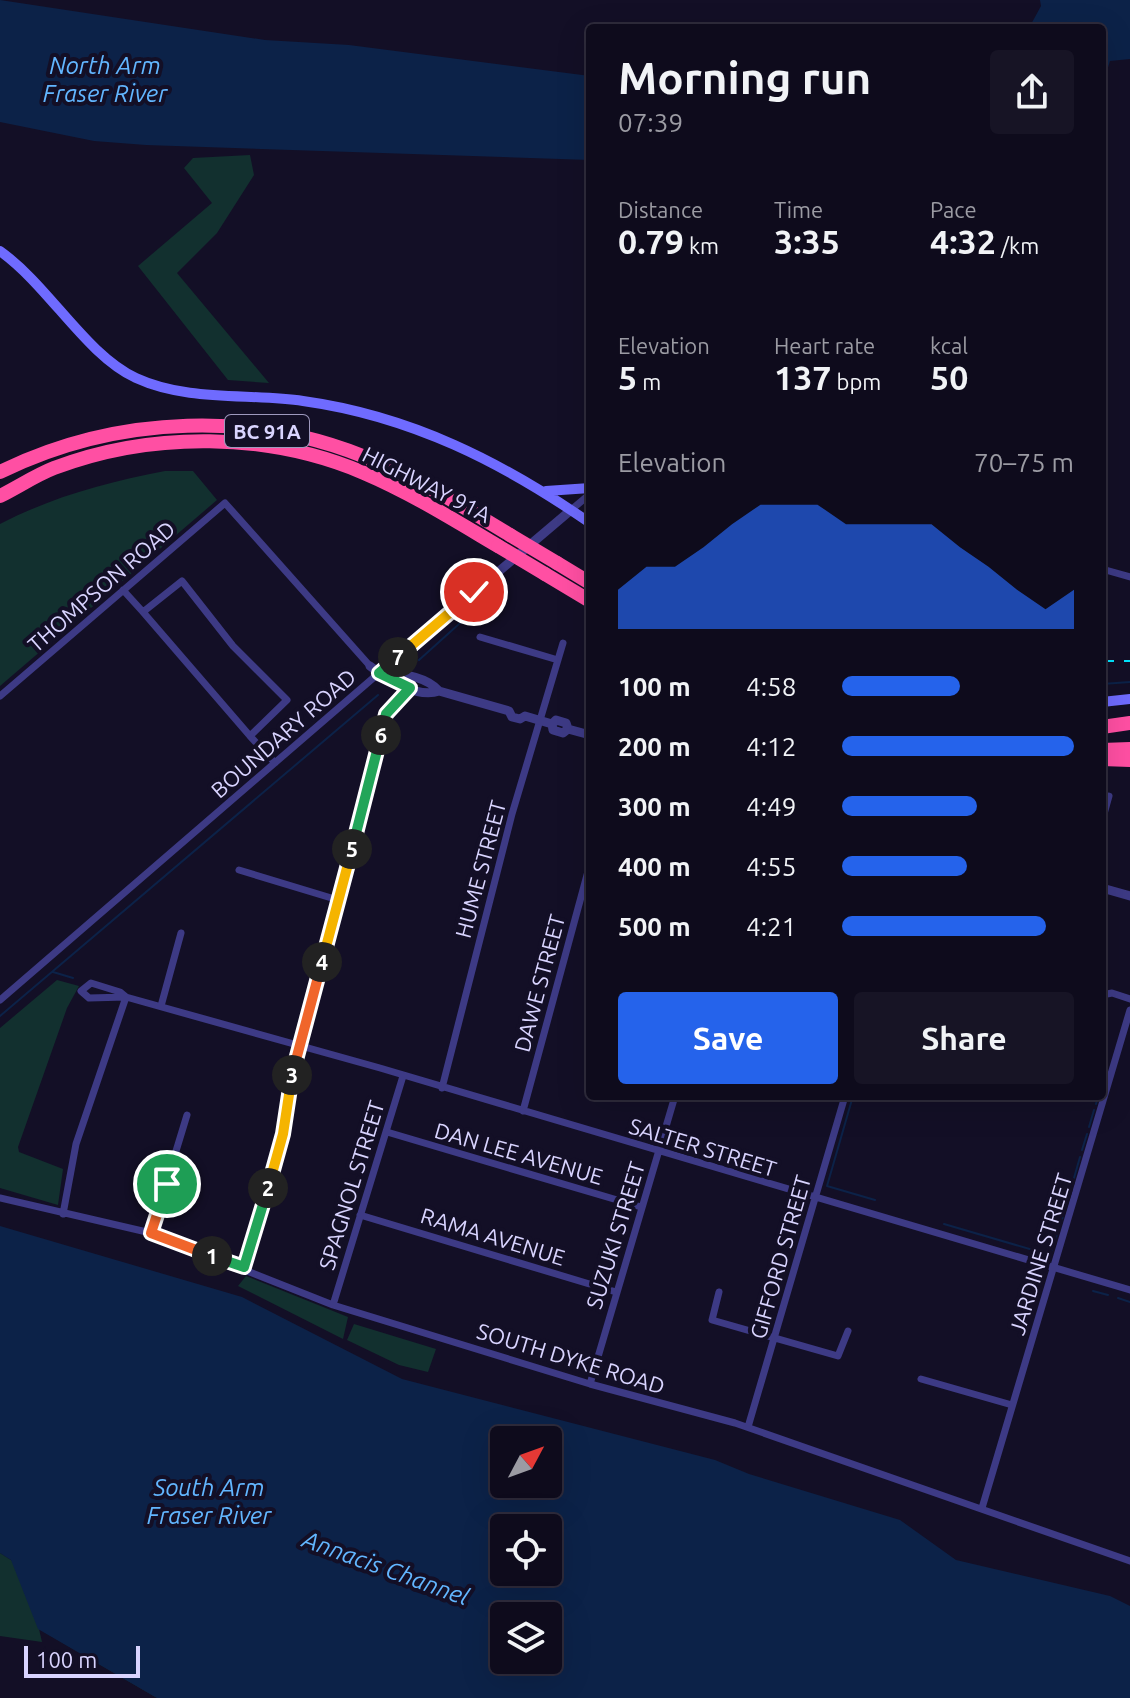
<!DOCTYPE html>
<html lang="en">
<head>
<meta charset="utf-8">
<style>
  :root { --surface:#0e0b1c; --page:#171425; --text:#f1f3f6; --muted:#9b9ba3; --line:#2e2b3b; --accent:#2563eb }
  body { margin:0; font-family:Ubuntu,sans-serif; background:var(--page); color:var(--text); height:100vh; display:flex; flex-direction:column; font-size:30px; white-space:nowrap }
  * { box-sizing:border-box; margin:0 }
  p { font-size:26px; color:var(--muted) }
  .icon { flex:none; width:44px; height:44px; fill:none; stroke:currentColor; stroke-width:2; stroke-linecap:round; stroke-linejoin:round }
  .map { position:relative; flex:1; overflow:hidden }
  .sheet { position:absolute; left:586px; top:24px; width:520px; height:1076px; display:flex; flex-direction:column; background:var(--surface); border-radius:8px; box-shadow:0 8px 32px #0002,0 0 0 2px var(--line) }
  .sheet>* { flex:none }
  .needle { width:52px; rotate:49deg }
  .buttons { position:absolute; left:490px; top:1426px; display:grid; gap:16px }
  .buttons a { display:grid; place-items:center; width:72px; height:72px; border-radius:8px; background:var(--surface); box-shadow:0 8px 32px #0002,0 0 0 2px var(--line); font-size:40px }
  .scale { position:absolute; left:24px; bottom:20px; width:116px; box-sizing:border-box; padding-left:8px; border:4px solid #d9d4ff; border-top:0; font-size:22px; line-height:28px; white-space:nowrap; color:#d9d4ff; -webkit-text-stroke:6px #130f26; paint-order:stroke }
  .pin { position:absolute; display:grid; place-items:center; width:68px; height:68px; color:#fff; margin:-34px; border:4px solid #fff; border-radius:50%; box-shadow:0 2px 8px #0007 }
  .km { position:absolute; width:40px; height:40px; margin:-20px; border-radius:50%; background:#222; color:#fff; font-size:22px; line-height:40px; text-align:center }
  .round { display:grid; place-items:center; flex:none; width:84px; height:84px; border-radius:8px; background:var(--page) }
  .headline { display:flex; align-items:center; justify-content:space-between; height:136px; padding:0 32px }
  h1 { font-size:44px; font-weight:700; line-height:60px }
  .figures { display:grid; grid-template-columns:repeat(3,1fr); gap:12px; height:136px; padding:8px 32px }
  .figures div { display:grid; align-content:center }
  .figures b { font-size:34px; font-weight:700 }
  .figures small { font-size:22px; font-weight:400 }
  .figures p { font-size:22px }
  .chart { height:224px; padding:16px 32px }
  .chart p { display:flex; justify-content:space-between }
  .chart svg { width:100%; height:144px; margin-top:8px; fill:var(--accent); opacity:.7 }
  .button { display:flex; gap:16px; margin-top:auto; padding:16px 32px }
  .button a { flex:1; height:92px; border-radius:8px; background:var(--accent); color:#fff; font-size:32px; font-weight:700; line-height:92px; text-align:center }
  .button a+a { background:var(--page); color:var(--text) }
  ul { padding:0 32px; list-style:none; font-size:26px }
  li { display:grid; grid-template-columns:128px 96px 1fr; align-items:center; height:60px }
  li i { height:20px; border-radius:10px; background:var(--accent) }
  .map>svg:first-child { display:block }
  .green { fill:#12302f }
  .water { fill:#0c2248; fill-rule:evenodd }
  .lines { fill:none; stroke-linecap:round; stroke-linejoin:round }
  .stream { stroke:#0c2248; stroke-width:2 }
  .minor { stroke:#3d3a85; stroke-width:7 }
  .tertiary { stroke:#3d3a85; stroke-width:9 }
  .secondary { stroke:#6f6bff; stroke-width:10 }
  .motorway { stroke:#ff4fa3; stroke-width:14 }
  .rail { stroke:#00e5ff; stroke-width:2; stroke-dasharray:12 10; stroke-linecap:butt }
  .motorway-bridge { stroke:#ff4fa3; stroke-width:14 }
  .split-1-casing { stroke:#fff; stroke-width:16 }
  .split-2-casing { stroke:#fff; stroke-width:16 }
  .split-3-casing { stroke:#fff; stroke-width:16 }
  .split-4-casing { stroke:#fff; stroke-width:16 }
  .split-5-casing { stroke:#fff; stroke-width:16 }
  .split-6-casing { stroke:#fff; stroke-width:16 }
  .split-7-casing { stroke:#fff; stroke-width:16 }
  .split-8-casing { stroke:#fff; stroke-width:16 }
  .split-1 { stroke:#f0652b; stroke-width:10 }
  .split-2 { stroke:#22a559; stroke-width:10 }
  .split-3 { stroke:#f5b400; stroke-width:10 }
  .split-4 { stroke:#f0652b; stroke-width:10 }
  .split-5 { stroke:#f5b400; stroke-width:10 }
  .split-6 { stroke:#22a559; stroke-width:10 }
  .split-7 { stroke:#22a559; stroke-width:10 }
  .split-8 { stroke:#f5b400; stroke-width:10 }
  .labels { text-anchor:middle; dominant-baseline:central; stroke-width:8; stroke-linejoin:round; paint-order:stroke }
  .shield { fill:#130f26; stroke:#9e99be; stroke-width:2 }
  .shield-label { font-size:20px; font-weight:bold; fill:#d9d4ff }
  .street-label { font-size:22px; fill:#d9d4ff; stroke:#130f26 }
  .water-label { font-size:24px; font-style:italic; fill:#62b6ff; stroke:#130f26 }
</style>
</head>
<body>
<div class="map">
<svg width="1130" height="1698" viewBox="0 0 1130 1698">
  <rect width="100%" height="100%" fill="#130f26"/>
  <path class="green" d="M250,155L254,175L217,233L177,273L269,383L228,380L138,266L212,203L184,168L193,158Z
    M165,471H193L217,500L0,686V524C52,497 107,482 165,471Z
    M57,980L79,986L67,1008L18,1147L19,1152L63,1169L58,1205L0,1188V1028Z
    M246,1276L348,1317L343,1339L238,1286Z
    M354,1324L436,1349L428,1372L399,1365L347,1340Z
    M0,1553L11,1560L157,1698L39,1629L42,1642L0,1636Z"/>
  <path class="water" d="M0,0L265,40L349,45L590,76V160L146,145L94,141L0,122Z
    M1040,0H1130V59L1110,61L1102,87V28H1029L1041,6Z
    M0,1226L242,1297L402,1379L715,1460L749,1474L900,1520L956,1560L1110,1596L1130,1606V1698H157L38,1629L11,1560L0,1553ZM548,1440V1484H504V1440ZM504,1528H548V1572H504ZM504,1616H548V1660H504Z"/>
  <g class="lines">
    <path class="stream" d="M419,660L499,588
      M1102,684L1130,682
      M53,972L73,978
      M0,1016L378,695
      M853,1096L827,1186L875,1200
      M1096,1104L1098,1096
      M1089,1127L1094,1110
      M1082,1150L1087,1134
      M1074,1178L1080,1157
      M1067,1200L1071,1186
      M1061,1223L1064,1212
      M944,1224L1050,1255L1058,1231
      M1093,1291L1108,1295
      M1118,1298L1130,1302"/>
    <path class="minor" d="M571,510L590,494
      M1102,569L1130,577
      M123,590L143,612L182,581L233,646L287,700L250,736L275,763
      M143,612L250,736
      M480,637L558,660
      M0,696L225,503L370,666
      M1102,821L1109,796
      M239,870L338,900
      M1102,995L1112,993L1130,999
      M126,997L89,998L81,991L91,983L120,992L126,997L380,1068L1130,1290
      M0,1000L379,673
      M161,1006L181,933
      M442,1088L512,814L563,643
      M523,1111L590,864
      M387,1132L641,1207
      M0,1198L151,1233L333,1305L590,1384L735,1423L1130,1561
      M63,1214L76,1144L126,997
      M360,1215L616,1292
      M151,1233L187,1115
      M244,1267L283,1134L288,1091L386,714L410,688
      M719,1292L712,1320L838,1356L848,1331
      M333,1305L403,1076
      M921,1379L1012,1405
      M590,1384L675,1096
      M748,1427L845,1096
      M982,1508L1130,1010"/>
    <path class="tertiary" d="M370,666C386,679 418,699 439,691
      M379,673L571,510
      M379,673C398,673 426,676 439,691L509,711L512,717L520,719L525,716L552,724L556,720L566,723L568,729L590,735
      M552,724L553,730L563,733L568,729
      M1102,888L1130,896"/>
    <path class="secondary" d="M0,251C49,286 86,355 136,378C188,402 249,393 303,401C411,416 502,462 590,523
      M546,491L590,488
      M1102,702L1130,699"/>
    <path class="motorway" d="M0,472C116,415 258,409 377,462C424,482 467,509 510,535
      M0,496C18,487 36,475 54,468C152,431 268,432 364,473C411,493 454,520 498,546
      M557,563L590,583
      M545,574L590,601
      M1102,727L1130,723
      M1102,750L1130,749
      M1102,759L1130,760"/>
    <path class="rail" d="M1102,661H1130"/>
    <path class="motorway-bridge" d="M510,535L557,563
      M498,546L545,574"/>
  </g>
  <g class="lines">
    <g class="split-1-casing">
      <path id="split-1" d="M167,1184L151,1233L212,1256"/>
    </g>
    <g class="split-2-casing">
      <path id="split-2" d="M212,1256L244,1267L268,1188"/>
    </g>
    <g class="split-3-casing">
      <path id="split-3" d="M268,1188L283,1134L292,1075"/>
    </g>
    <g class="split-4-casing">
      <path id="split-4" d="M292,1075L322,962"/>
    </g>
    <g class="split-5-casing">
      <path id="split-5" d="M322,962L352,849"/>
    </g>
    <g class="split-6-casing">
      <path id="split-6" d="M352,849L381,735"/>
    </g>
    <g class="split-7-casing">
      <path id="split-7" d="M381,735L386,714L410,688L379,673L398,657"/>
    </g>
    <g class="split-8-casing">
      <path id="split-8" d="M398,657L474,592"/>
    </g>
    <use href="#split-1" class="split-1"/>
    <use href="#split-2" class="split-2"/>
    <use href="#split-3" class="split-3"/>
    <use href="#split-4" class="split-4"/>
    <use href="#split-5" class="split-5"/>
    <use href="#split-6" class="split-6"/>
    <use href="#split-7" class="split-7"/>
    <use href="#split-8" class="split-8"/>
  </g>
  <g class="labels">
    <rect class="shield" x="225" y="415" width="84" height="32" rx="6"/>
    <g class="shield-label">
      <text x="267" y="431">BC 91A</text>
    </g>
    <g class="street-label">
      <text transform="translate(427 484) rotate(27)">HIGHWAY 91A</text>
      <text transform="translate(101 586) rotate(-41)">THOMPSON ROAD</text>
      <text transform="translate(283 733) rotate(-41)">BOUNDARY ROAD</text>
      <text transform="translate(480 869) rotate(-75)">HUME STREET</text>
      <text transform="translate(539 983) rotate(-75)">DAWE STREET</text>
      <text transform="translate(703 1147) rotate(17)">SALTER STREET</text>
      <text transform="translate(519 1153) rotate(16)">DAN LEE AVENUE</text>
      <text transform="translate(351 1185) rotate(-73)">SPAGNOL STREET</text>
      <text transform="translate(615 1235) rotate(-73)">SUZUKI STREET</text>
      <text transform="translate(493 1236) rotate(17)">RAMA AVENUE</text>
      <text transform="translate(1040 1254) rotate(-73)">JARDINE STREET</text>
      <text transform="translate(780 1257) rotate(-74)">GIFFORD STREET</text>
      <text transform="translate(571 1358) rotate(17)">SOUTH DYKE ROAD</text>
    </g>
    <g class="water-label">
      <text x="105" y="65">North Arm<tspan x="105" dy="28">Fraser River</tspan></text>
      <text x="209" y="1487">South Arm<tspan x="209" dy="28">Fraser River</tspan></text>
      <text transform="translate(386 1568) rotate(20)">Annacis Channel</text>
    </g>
  </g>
</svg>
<div class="buttons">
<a><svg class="needle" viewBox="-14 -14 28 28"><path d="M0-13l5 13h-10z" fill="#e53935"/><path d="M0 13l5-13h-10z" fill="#9b9ba3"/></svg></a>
<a><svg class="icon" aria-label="locate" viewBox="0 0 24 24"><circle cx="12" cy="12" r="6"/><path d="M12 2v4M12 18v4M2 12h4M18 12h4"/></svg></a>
<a><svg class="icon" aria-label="layers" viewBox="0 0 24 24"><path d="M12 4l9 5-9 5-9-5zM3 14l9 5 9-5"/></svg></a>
</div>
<div class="scale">100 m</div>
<div class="pin" style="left:167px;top:1184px;background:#1e9e55"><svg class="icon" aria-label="arrive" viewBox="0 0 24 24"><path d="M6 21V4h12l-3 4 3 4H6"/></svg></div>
<div class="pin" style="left:474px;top:592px;background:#d93025"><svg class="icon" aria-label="check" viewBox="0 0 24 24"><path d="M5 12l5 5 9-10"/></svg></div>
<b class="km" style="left:212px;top:1256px">1</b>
<b class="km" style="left:268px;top:1188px">2</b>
<b class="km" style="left:292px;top:1075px">3</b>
<b class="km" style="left:322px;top:962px">4</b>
<b class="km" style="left:352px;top:849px">5</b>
<b class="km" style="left:381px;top:735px">6</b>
<b class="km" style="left:398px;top:657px">7</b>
<section class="sheet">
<div class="headline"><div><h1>Morning run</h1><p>07:39</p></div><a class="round"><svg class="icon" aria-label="share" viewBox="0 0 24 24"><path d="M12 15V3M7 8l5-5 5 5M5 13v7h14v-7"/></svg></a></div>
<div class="figures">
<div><p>Distance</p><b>0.79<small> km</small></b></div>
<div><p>Time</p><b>3:35</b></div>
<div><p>Pace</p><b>4:32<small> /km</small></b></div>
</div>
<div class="figures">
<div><p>Elevation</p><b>5<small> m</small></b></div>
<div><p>Heart rate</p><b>137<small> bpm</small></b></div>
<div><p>kcal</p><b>50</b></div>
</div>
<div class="chart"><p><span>Elevation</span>70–75 m</p>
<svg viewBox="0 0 160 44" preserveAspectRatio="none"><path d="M0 44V32L10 25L20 25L30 19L40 12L50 6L60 6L70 6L80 12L90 12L100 12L110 12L120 19L130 25L140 32L150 38L160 32V44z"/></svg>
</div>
<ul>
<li><b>100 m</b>4:58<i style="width:51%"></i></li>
<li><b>200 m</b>4:12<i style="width:100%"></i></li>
<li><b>300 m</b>4:49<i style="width:58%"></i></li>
<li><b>400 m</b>4:55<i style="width:54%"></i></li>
<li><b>500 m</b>4:21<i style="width:88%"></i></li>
</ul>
<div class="button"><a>Save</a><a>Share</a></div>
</section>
</div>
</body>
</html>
